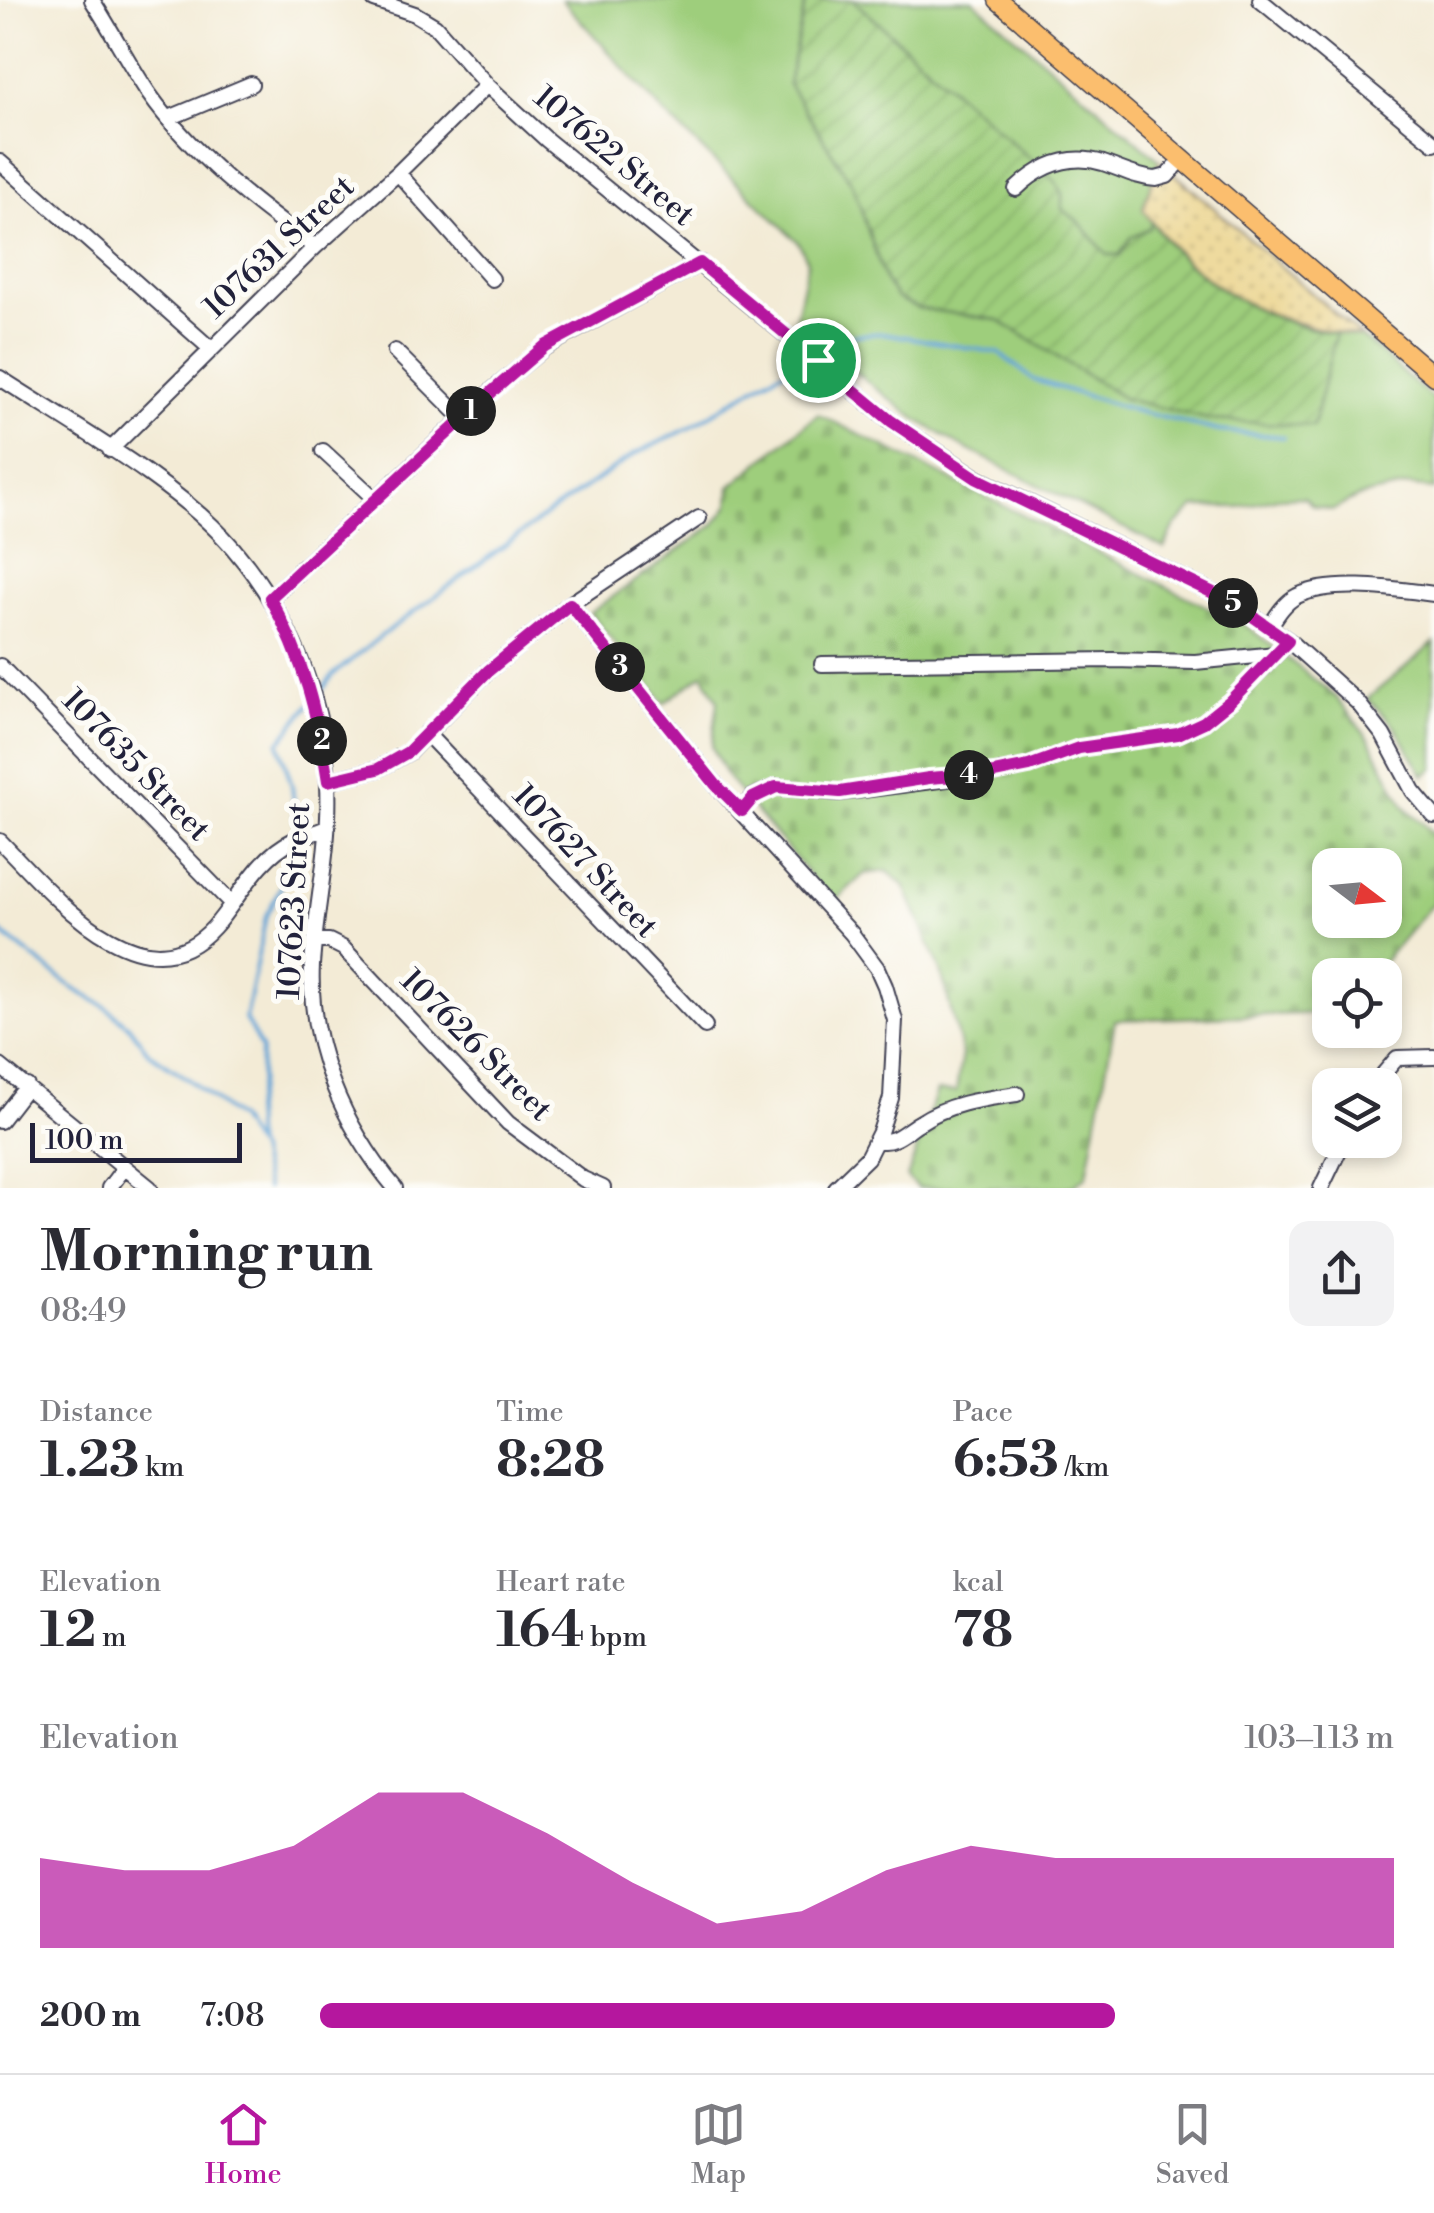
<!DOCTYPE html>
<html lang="en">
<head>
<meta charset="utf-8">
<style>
  :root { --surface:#fff; --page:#f2f2f3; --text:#2b2b33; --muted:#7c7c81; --line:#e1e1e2; --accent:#b5179e }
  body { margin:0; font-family:"Libre Bodoni",serif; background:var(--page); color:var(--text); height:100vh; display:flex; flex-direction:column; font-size:38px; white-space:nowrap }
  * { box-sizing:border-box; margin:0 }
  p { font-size:32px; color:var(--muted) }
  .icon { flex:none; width:55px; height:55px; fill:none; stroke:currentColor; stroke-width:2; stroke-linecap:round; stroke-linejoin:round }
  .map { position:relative; height:1188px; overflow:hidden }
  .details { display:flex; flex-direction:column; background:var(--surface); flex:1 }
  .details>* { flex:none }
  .needle { width:65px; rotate:106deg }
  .tools { position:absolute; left:1312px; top:848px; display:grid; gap:20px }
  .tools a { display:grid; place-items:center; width:90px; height:90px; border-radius:20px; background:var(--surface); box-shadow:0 5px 15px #0003; font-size:50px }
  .scale { position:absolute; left:30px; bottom:25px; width:212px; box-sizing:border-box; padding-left:10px; border:5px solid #22223b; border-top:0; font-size:28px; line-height:35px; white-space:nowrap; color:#22223b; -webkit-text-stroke:8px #fdfcf7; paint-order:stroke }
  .pin { position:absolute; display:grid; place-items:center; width:85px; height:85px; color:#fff; margin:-42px; border:5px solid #fff; border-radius:50%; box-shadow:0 2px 10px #0007 }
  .km { position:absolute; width:50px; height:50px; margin:-25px; border-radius:50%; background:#222; color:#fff; font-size:28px; line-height:50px; text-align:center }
  .round { display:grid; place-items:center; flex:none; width:105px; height:105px; border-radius:20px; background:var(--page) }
  .headline { display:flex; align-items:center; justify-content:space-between; height:170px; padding:0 40px }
  h1 { font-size:55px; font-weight:700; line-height:75px }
  .metrics { display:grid; grid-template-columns:repeat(3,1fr); gap:15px; height:170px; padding:10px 40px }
  .metrics div { display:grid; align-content:center }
  .metrics b { font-size:50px; font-weight:700 }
  .metrics small { font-size:28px; font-weight:400 }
  .metrics p { font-size:28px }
  .chart { height:280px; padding:20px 40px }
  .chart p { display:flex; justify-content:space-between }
  .chart svg { width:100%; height:180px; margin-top:10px; fill:var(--accent); opacity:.7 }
  ul { padding:0 40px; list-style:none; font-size:32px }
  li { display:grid; grid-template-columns:160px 120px 1fr; align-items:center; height:75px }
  li i { height:25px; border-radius:12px; background:var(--accent) }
  .dock { display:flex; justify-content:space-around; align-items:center; height:140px; border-top:2px solid var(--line); background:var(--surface); font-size:28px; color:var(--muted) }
  .dock a { display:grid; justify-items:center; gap:5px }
  .dock .on { color:var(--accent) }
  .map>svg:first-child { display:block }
  .grass { fill:#9ece7c; stroke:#60785c; stroke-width:2.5 }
  .sand { fill:url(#sand-dots); stroke:#887e6c; stroke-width:2.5 }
  .cemetery { fill:url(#cemetery-stones); stroke:#60785c; stroke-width:2.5; fill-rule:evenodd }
  .garden { fill:url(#garden-furrows); stroke:#60785c; stroke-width:2.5 }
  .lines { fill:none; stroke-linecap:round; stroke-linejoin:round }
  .stream { stroke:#64a5d7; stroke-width:4 }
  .minor-casing { stroke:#414052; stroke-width:18 }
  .major-casing { stroke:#414052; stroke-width:21 }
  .minor { stroke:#fff; stroke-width:14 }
  .major { stroke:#fbbe6e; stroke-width:18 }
  .route-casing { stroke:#fff; stroke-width:20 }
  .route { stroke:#b5179e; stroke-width:12 }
  .labels { text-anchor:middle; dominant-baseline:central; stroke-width:10; stroke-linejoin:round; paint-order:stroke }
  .street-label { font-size:32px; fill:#22223b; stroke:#fdfcf7 }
</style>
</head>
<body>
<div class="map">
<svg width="1434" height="1188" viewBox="0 0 1434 1188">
  <defs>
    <pattern id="sand-dots" width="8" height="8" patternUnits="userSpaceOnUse" patternTransform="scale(2.5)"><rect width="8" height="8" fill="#eeda9e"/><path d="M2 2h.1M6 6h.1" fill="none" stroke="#ccbb89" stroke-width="1.8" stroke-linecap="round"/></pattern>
    <pattern id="cemetery-stones" width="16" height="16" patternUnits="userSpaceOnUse" patternTransform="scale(2.5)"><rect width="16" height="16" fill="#9ece7c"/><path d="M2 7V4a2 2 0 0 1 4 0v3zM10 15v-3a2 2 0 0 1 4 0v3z" fill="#88b16c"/></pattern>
    <pattern id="garden-furrows" width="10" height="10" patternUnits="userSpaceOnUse" patternTransform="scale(2.5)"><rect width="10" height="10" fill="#9ece7c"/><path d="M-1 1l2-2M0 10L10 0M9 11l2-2" fill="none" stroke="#88b16c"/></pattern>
  </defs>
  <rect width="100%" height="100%" fill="#fdfcf7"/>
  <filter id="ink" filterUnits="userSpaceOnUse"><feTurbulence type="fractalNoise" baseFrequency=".01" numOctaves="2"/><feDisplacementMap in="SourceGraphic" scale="20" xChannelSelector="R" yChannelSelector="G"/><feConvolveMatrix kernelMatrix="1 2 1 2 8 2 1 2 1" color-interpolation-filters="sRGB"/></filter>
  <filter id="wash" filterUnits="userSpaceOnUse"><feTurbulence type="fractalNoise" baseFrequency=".0048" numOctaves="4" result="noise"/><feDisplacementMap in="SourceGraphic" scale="40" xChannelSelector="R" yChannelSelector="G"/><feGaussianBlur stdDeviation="2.25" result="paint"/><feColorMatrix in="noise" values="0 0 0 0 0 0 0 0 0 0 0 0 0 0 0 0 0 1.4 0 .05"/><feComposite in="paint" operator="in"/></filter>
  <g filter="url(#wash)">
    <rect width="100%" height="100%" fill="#f3ebd6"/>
    <path class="grass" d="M562,0H806L788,84L853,185L885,281L897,298L918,308L998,320L1125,399L1313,426L1336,333L1362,337L1434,400V489L1407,486L1358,497L1333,510L1313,506L1304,497L1278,498L1239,507H1195L1175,526L1164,548L957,444L916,419L794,325L808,261L798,242L663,112Z
      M853,0H973L1159,160L1143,208L1152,222L1150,228L1131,237L1120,255H1107L1079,222L1062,209V194L1055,181Z
      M1434,643V768L1424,776L1394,725L1367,699Z"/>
    <path class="sand" d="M1159,160L1362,337C1268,323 1198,291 1143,209Z"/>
    <path class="cemetery" d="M818,414L1248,627L1336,697L1370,740L1404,806L1434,834V902L1372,975H1330V1013L1115,1020L1087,1175L1071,1188H918L907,1178L937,1091L956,1092L962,1054L941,971L904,885L887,871L864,874L833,903L727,777L712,747L718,701L703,674L664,703L590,613L714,525L729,505L730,487ZM1330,865H1385V920H1330Z"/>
    <path class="garden" d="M806,0H853L1055,181L1062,194V209L1079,222L1107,255H1120L1131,237L1149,228L1152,222C1192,282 1265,323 1336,333L1313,426L1211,420L1125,399L998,320L918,308L897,298L885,281L853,185L788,84Z"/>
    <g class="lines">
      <path class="stream" d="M826,338L883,333L999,353L1034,380L1136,411L1219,431L1283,437
        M319,694L334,674L381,636L553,510L635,454L689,428L776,374L794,367
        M296,825L292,786L279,743L309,705
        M0,932L76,990L103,1005L130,1027L149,1053L188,1079L238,1119L258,1151L266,1188
        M255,1145L253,1110L260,1081L261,1048L245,1019L266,916L293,863"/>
    </g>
  </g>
  <g filter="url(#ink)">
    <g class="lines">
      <g class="minor-casing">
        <path id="minor" d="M92,0C112,31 129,64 149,94C192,155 255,204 315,247
          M374,0L415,14L435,26L487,85L547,140L891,421L976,477L1234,603L1289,641L1358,703L1383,735L1413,791L1434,816
          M1260,0L1434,143
          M169,118L251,84
          M0,162L211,349
          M398,173L492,279
          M1016,189C1040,166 1069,153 1103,163C1121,169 1137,178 1156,179L1167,176L1183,158
          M395,351L463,419
          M0,378C72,425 178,483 233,548C288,613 324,697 328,784C331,845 316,905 312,965C308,1046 344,1127 395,1188
          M110,450L315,247L398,173L487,85
          M323,451L375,499
          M270,598L493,390L545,347L700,263
          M570,604L716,785L852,934L877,968L885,986L895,1020L891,1098L880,1132L867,1158L836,1188
          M1270,626C1277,615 1285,602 1297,596C1333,579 1395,589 1434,594
          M822,664L1113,660L1195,662L1276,654
          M0,666L232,904
          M426,733L705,1026
          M328,781L378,769L409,752L488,671L570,604L699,518
          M741,811L753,797L776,787L839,793L994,773L1029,766L1079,748L1178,734L1204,722L1230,701L1289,641
          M0,841C49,891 142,1006 214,927C238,900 258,857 292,841C303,836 316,833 328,827
          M315,941H329L343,948L508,1123L583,1179L603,1188
          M0,1066L150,1188
          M1374,1085L1397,1058L1434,1057
          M0,1121L27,1086
          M877,1140C894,1145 905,1131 919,1123C949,1103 983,1099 1017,1094
          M109,1188L124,1168
          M1321,1188L1344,1140"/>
      </g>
      <g class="major-casing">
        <path id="major" d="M998,0L1434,376"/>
      </g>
      <use href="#minor" class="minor"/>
      <use href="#major" class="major"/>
    </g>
  </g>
  <g class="lines" filter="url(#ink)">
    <g class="route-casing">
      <path id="route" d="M700,263L891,421L976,478L1234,603L1288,641L1230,701L1204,722L1178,734L1079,748L1029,766L994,773L929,778L840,792L776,787L753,798L742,811L716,785L570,604L488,671L408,752L378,769L328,781C317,712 304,660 270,598L494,390L545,346Z"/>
    </g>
    <use href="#route" class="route"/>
  </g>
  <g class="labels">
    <g class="street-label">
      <text transform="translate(614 156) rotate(40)">107622 Street</text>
      <text transform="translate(279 247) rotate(-43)">107631 Street</text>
      <text transform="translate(136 765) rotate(46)">107635 Street</text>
      <text transform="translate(585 861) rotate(47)">107627 Street</text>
      <text transform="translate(294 901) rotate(-87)">107623 Street</text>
      <text transform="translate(476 1045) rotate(45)">107626 Street</text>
    </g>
  </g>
</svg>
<div class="tools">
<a><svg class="needle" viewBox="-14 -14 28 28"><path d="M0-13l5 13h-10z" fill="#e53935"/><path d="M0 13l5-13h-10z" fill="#7c7c81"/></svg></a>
<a><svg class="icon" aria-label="locate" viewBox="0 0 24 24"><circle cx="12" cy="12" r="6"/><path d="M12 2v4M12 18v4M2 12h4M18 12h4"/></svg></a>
<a><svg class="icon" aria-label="layers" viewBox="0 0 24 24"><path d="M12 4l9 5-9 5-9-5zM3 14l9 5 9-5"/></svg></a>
</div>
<div class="scale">100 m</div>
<div class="pin" style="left:818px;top:360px;background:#1e9e55"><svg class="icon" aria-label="arrive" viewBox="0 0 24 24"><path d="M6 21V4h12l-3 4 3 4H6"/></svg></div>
<b class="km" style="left:471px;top:411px">1</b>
<b class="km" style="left:322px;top:741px">2</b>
<b class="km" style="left:620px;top:667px">3</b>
<b class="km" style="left:969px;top:775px">4</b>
<b class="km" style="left:1233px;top:603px">5</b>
</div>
<section class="details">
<div class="headline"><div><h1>Morning run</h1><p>08:49</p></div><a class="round"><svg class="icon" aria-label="share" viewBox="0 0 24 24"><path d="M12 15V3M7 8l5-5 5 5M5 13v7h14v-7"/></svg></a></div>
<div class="metrics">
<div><p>Distance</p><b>1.23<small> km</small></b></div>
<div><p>Time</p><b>8:28</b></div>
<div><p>Pace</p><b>6:53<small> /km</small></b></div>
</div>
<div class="metrics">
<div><p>Elevation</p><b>12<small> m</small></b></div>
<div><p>Heart rate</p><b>164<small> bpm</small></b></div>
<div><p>kcal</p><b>78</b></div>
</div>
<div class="chart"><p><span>Elevation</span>103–113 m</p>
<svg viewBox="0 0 160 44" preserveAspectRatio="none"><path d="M0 44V22L10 25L20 25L30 19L40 6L50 6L60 16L70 28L80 38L90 35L100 25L110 19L120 22L130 22L140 22L150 22L160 22V44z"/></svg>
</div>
<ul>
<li><b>200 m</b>7:08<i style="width:74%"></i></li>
</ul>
</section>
<nav class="dock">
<a class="on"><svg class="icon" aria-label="home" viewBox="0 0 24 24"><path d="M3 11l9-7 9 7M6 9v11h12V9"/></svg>Home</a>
<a><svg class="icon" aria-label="map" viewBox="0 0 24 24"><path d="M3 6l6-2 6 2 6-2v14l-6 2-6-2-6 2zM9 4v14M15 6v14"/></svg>Map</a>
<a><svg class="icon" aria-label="saved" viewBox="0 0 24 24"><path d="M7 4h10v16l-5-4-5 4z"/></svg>Saved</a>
</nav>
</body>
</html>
